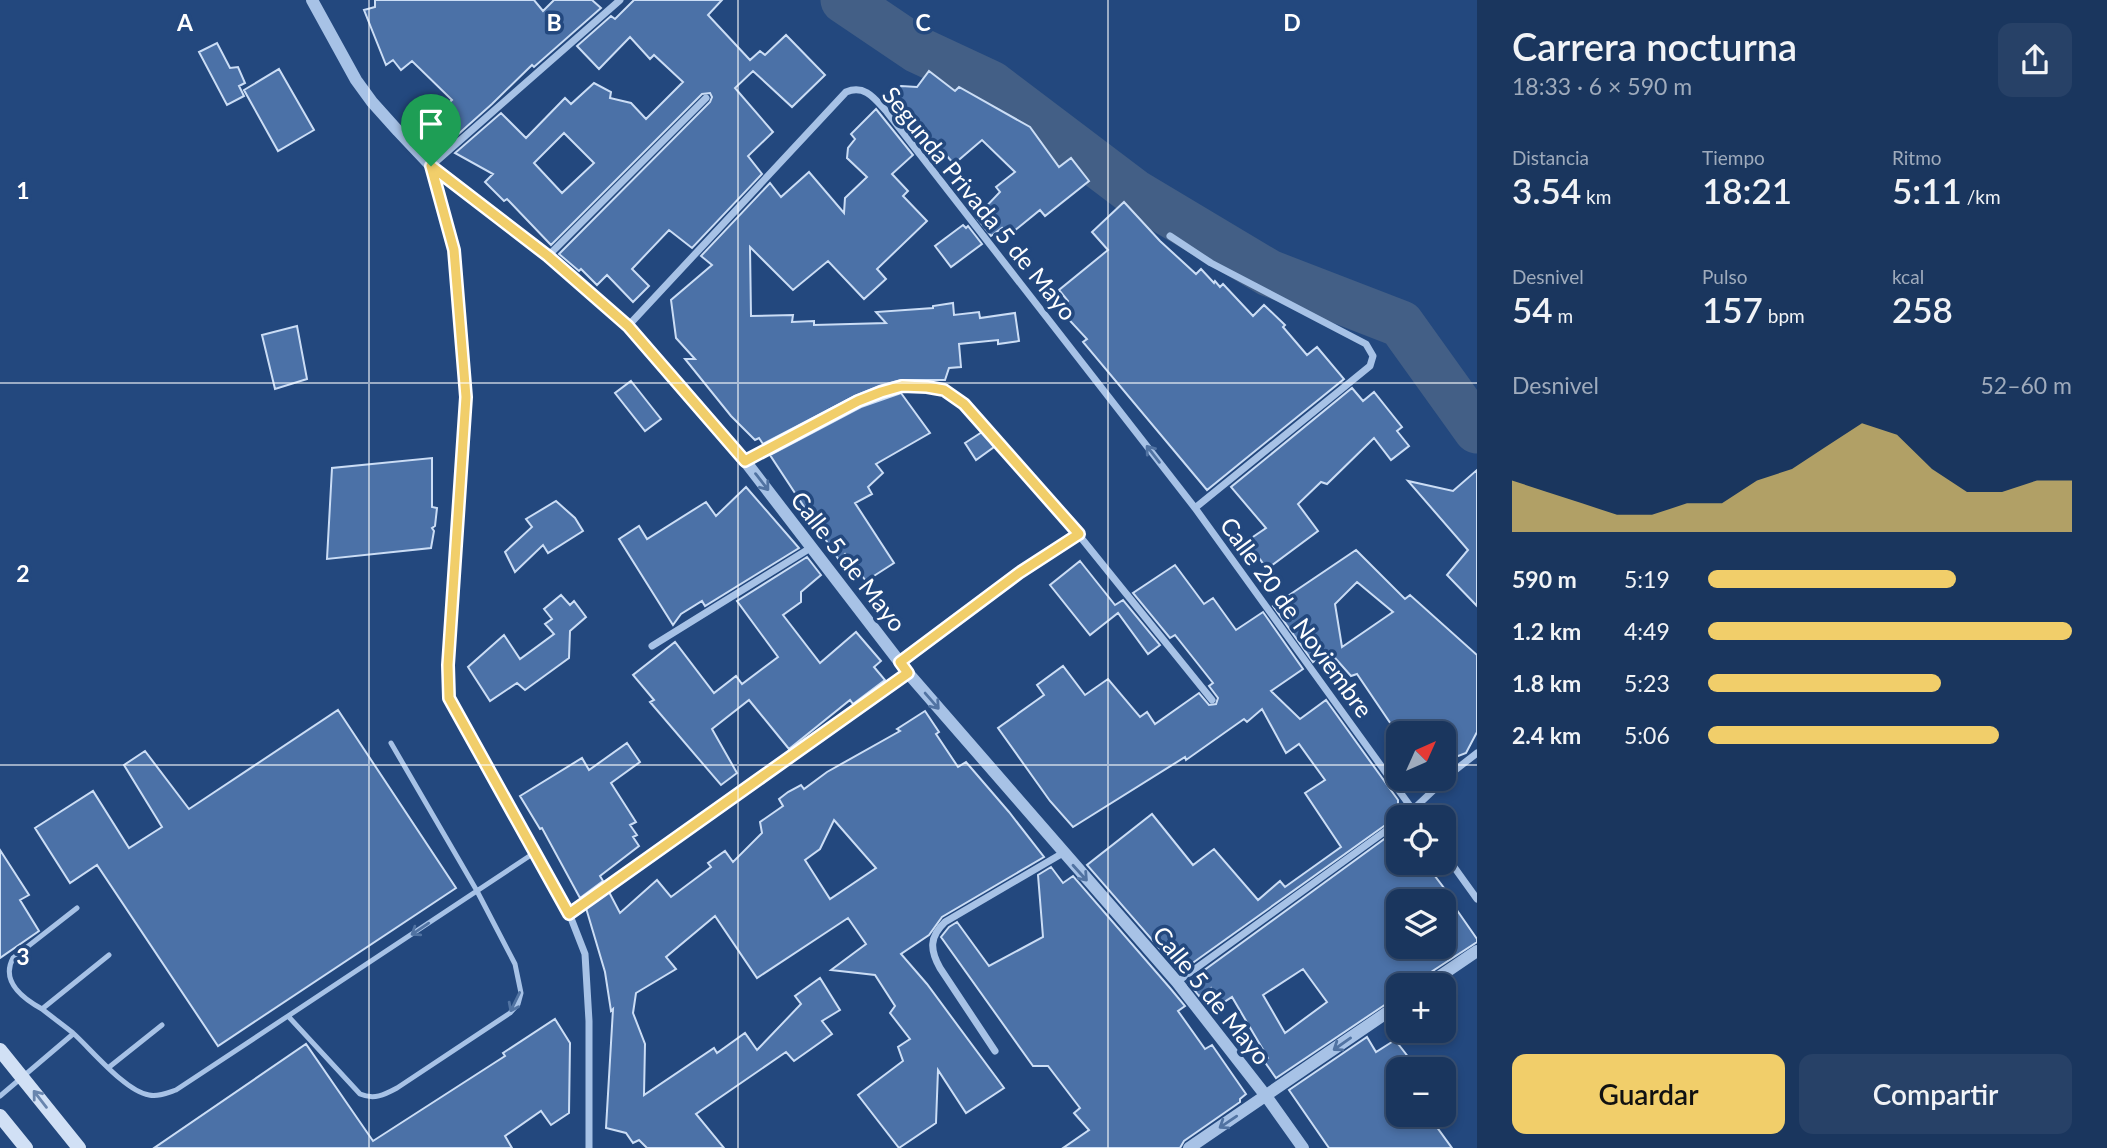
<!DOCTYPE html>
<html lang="es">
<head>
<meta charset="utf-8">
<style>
  :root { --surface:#1a365e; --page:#274167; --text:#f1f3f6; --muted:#9fabbc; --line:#385073; --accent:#f1ce6a }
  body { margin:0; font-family:Lato,sans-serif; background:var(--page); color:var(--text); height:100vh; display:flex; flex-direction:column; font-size:26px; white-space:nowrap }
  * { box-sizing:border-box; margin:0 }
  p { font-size:23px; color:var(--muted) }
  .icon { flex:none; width:38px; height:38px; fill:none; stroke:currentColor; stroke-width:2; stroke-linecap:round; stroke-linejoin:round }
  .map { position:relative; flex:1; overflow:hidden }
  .details { display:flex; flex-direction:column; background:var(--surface); width:630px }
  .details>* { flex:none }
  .needle { width:46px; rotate:45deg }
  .controls { position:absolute; left:1386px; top:721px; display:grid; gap:14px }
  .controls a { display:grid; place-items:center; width:70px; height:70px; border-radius:14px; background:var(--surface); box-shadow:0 4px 10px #0003,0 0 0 2px var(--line); font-size:35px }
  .pin { position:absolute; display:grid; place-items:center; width:60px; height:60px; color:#fff; margin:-72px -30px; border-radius:50% 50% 50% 0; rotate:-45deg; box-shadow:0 0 7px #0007 }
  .pin .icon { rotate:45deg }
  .round { display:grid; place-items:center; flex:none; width:74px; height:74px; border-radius:14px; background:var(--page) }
  .headline { display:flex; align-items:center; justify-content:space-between; height:119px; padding:0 35px }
  h1 { font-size:38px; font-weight:600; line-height:52px }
  .metrics { display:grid; grid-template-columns:repeat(3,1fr); gap:10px; height:119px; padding:7px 35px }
  .metrics div { display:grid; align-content:center }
  .metrics b { font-size:35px; font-weight:600 }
  .metrics small { font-size:19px; font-weight:400 }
  .metrics p { font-size:19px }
  .chart { height:196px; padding:14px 35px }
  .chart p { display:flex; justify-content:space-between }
  .chart svg { width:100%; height:126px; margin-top:7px; fill:var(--accent); opacity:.7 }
  .action { display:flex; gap:14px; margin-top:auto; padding:14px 35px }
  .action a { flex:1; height:80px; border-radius:14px; background:var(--accent); color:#111; font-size:28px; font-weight:600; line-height:80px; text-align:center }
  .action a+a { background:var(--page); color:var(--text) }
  ul { padding:0 35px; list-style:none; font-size:23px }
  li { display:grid; grid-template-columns:112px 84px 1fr; align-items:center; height:52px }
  li i { height:18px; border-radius:9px; background:var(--accent) }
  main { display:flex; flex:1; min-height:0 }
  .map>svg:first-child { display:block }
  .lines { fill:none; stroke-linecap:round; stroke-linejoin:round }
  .river { stroke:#435f86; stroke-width:47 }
  .building { fill:#4b71a7; stroke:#cbddf5; stroke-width:2; fill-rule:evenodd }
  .service { stroke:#a7c2e6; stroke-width:5 }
  .minor { stroke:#a7c2e6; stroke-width:7 }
  .tertiary { stroke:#a7c2e6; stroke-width:12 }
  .secondary { stroke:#d1e0f5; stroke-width:14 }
  .oneway { stroke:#5173a2 }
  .oneway2 { stroke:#6985ae }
  .route-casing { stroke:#fff; stroke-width:14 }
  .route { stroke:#f1ce6a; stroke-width:9 }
  .grid { fill:none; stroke:#fff; stroke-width:2; stroke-opacity:0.55 }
  .labels { text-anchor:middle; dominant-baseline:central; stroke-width:7; stroke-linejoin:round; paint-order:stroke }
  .street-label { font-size:24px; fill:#fff; stroke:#23487e }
  .grid-label { font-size:23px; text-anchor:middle; font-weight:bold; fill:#fff; stroke:#23487e; stroke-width:7; stroke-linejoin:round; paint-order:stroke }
</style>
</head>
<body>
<main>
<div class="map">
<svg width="1477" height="1148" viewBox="0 0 1477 1148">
  <rect width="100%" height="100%" fill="#23487e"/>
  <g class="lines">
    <path class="river" d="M844,0L918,50L991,84L1135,193L1269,273L1401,324L1477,430"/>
  </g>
  <path class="building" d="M375,0H534L543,11L554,0H592L601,8L534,67L532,65L492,104L445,146L425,124L452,100L412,61L401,70L393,60L386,65L364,10L375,7Z
    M634,0H722L708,15L750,60L760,51L765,55L786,35L825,75L792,107L753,71L735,88L773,132L748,156L762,174L692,248L669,230L632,269L649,286L633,302L607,275L597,285L581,269L579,271L559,254L710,102L712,97L710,93L702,94L551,245L507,199L504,201L485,182L493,174L455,153L501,113L526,138L565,98L571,104L594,83L611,92L610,98L631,103L646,119L683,82L654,55L650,59L630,37L599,69L577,46L611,16L615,19ZM564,133L594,163L562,193L534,163Z
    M217,43L230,68L238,67L245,83L239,86L244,96L227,105L199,52Z
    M279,69L314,130L278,151L244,90Z
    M929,71L955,91L959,87L1030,127L1059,167L1071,158L1089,181L1045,216L1040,210L1008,236L1002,228L991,236L976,217L1000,192L996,187L1015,172L982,140L954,164L931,138L922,147L885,101L901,86L917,87Z
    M876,109L913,155L892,174L908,191L903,196L927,221L877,269L886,279L864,299L828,261L793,290L750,247L751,316L793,315L792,322L814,321V325L886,323L876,312L933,308V306L953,303L954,315L979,312L980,318L1015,313L1019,341L998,344V340L959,344L961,367L949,368L945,380H901L879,386L855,396L763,444L759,438L755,440L731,416L685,359H695L676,338L671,300L712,265L701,256L770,183L781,197L809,172L844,213L845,198L867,177L847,158L848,148L855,139L851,134Z
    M1124,202L1160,241L1196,274L1201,269L1214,283L1215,281L1220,287L1223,284L1253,316L1264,305L1285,325L1283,327L1307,355L1317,347L1344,379L1207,490L1083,342L1087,339L1060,310L1068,301L1059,290L1108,250L1092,232Z
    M963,225L966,228L968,226L982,244L951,267L935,246Z
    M297,326L307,379L275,389L262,335Z
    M631,381L661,419L645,431L615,393Z
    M1352,388L1363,401L1374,392L1402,427L1397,431L1409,446L1391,460L1374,438L1327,484L1321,482L1298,504L1318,531L1267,569L1247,541L1266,528L1231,487Z
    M901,393L930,433L876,464L883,473L868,487L872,494L855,503L894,563L866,581L845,554L839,560L770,455L861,407Z
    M982,432L994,447L976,460L965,443Z
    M432,458V507L437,508L435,526L432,528L434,531L431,548L327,559L332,468Z
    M1477,470V606L1447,575L1468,550L1408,481L1453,491Z
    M746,487L799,548L705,606L702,601L681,614L673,625L619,539L639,526L647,539L706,502L716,516Z
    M556,501L575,518L583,531L548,553L543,545L515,572L505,552L532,527L526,519Z
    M1356,550L1405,599L1410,595L1477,655V732L1466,753L1453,758L1444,745V733H1397L1357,674L1351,676L1329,651L1313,662L1273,606ZM1357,582L1393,612L1342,647L1335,604Z
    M807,557L821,575L801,592V602L783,615L820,663L856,632L881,661L874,667L885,680L853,704L850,700L789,749L749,700L712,729L737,773L721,785L650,702L654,700L633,675L675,642L714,693L736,676L742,684L778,657L737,601Z
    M1080,561L1115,605L1123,600L1160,645L1148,654L1118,613L1090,635L1050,585Z
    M1175,565L1204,604L1213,598L1236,630L1263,612L1303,669L1271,691L1300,719L1326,700L1398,800V816L1180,972L1087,865L1152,814L1193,865L1214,849L1258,900L1280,881L1285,887L1341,847L1305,793L1325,780L1299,744L1286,753L1262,709L1247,722L1244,719L1186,760L1185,757L1073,827L1050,801L998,728L1044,695L1037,685L1063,666L1085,695L1108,679L1140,717L1147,712L1155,724L1199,693L1209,705L1216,704L1218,698L1209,686L1213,683L1175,635L1170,638L1133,593Z
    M561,595L570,605L574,601L586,617L570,631L569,658L525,690L517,683L490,701L468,667L504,635L520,659L554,634L545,624L552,619L544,609Z
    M338,710L456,888L218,1046L97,865L70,883L35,828L93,791L129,848L162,827L124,765L145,751L189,809Z
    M925,711L939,732L936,734L958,767L966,762L1009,812L1044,857L942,917L929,935L901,954L927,984L1004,1088L966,1113L938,1070L936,1123L899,1148L858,1095L903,1061L898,1047L910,1039L890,1013L895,1006L875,975L831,970L866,944L848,918L757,978L715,916L666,957L676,969L636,993L633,1013L645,1044L644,1095L714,1048L717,1053L745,1033L757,1050L801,1004L795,996L820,978L840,1010L822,1021L832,1034L794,1061L786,1052L696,1114L724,1148H647L639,1140L633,1143L626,1133L606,1128L613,1009L611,1011L605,972L586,908L609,892L620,913L657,880L671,897L711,867L708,863L725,851L733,862L762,833L760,822L783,806L779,799L788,792L801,785L804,789L827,772L900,731L897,729ZM834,820L876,868L830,899L805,860L820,849Z
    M627,743L640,762L611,783L636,822L630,825L637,835L633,837L639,846L600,876L603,881L580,898L542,828L540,829L520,796L582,758L589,770Z
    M1398,829V863H1425L1447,892L1445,893L1477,939V942L1422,978L1418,985H1398V996L1276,1078L1264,1061L1268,1058L1232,997L1221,1004L1211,988L1199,996L1188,982ZM1398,901H1444V947H1398ZM1303,969L1327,1002L1285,1033L1263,995Z
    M0,850L29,895L20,900L39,931L0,958Z
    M1051,867L1063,883L1073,876L1170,988L1185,1006L1178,1011L1205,1049L1212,1045L1246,1094L1240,1099V1102L1184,1141L1180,1148H1063L1089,1130L1074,1113L1080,1108L1048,1066H1033L941,937L949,927L957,922L989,966L1043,937L1038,875Z
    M555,1019L570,1043L569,1113L551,1125L541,1111L505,1136L512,1148H154L306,1044L373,1141L505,1056L503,1053Z
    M1367,1037L1376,1052L1395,1040L1413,1063L1405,1069H1398V1115H1428L1452,1148H1329L1289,1090Z"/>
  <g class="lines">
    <path class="service" d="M109,955L42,1009C52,1017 63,1025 73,1033C91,1049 125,1091 149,1095C158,1097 167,1093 176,1090L288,1016L360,1094C374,1100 384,1095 397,1088L510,1013L518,1004L521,993L515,964L477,891L391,743
      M42,1009C24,999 0,982 13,958L77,908
      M288,1016L534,853
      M108,1068L162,1025
      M0,1096L73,1034"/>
    <path class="minor" d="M1170,236L1211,263L1366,344L1373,356L1370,366L1195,508
      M548,256L706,98
      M628,326L846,92C865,84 875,99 887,112L1195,508L1418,817
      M745,461L858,401L881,392L902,386L944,390L964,404L996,438L1078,534L1212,700
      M652,646L812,547
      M900,662L1019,573L1078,534
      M1405,817L1454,771L1477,753
      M1444,853L1477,899
      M569,913L908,673
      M1177,982L1398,822
      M995,1051L940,968C930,950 929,937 945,922L1063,853
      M589,1148V1021L585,954L569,913L449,698L448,665L466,397L454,250L431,166L620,0"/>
    <path class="tertiary" d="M312,0L356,80L372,102L398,131L431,166L548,256L628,326L745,461L908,673L1177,982L1266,1096L1303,1148
      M1427,985L1477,951
      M1189,1148L1398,1005"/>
    <path class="secondary" d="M0,1050L79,1148
      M0,1116L26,1148"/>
  </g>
  <defs><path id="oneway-shaft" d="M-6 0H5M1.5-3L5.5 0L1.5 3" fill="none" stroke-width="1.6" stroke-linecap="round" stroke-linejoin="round" transform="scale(1.75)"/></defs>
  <g class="oneway">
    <use href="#oneway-shaft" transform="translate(1153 454) rotate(-128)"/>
    <use href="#oneway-shaft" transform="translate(762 482) rotate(52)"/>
    <use href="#oneway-shaft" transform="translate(932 701) rotate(49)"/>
    <use href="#oneway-shaft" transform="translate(1080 873) rotate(48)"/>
    <use href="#oneway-shaft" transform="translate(420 929) rotate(146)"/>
    <use href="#oneway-shaft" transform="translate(515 1002) rotate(116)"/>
    <use href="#oneway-shaft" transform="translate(1342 1044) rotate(145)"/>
    <use href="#oneway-shaft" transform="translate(1228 1122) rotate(146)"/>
  </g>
  <use class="oneway2" href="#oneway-shaft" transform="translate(40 1099) rotate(-128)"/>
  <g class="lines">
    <g class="route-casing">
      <path id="route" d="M431,166L548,256L628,326L745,461L858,401L881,392L902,386L927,387L944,390L964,404L1079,534L1019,573L900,662L908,673L569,914L449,698L448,665L466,397L454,250Z"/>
    </g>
    <use href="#route" class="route"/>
  </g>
  <path class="grid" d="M369,0V1148M738,0V1148M1108,0V1148M0,383H1477M0,765H1398M1444,765H1477"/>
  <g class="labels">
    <g class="street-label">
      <text transform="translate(980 203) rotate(51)">Segunda Privada 5 de Mayo</text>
      <text transform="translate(849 561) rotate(52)">Calle 5 de Mayo</text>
      <text transform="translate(1297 617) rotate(54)">Calle 20 de Noviembre</text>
      <text transform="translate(1212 995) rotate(51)">Calle 5 de Mayo</text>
    </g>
  </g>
  <g class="grid-label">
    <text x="185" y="31">A</text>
    <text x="554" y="31">B</text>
    <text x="923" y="31">C</text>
    <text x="1292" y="31">D</text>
    <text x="23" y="199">1</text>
    <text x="23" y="582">2</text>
    <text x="23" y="965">3</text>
  </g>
</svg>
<div class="controls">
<a><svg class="needle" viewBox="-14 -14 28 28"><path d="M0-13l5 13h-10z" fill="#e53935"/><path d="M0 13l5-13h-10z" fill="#9fabbc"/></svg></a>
<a><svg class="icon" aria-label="locate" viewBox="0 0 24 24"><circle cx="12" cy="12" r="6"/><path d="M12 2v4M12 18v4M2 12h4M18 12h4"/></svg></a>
<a><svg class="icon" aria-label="layers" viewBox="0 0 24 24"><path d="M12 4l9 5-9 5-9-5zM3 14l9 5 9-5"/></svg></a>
<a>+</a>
<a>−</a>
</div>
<div class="pin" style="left:431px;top:166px;background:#1e9e55"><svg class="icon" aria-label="arrive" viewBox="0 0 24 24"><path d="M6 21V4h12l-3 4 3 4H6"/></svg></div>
</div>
<section class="details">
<div class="headline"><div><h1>Carrera nocturna</h1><p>18:33 · 6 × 590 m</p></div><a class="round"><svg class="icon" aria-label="share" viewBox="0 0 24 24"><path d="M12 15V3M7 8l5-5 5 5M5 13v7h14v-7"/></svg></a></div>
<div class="metrics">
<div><p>Distancia</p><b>3.54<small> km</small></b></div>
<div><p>Tiempo</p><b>18:21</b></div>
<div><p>Ritmo</p><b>5:11<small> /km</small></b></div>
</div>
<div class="metrics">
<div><p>Desnivel</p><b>54<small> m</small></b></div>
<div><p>Pulso</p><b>157<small> bpm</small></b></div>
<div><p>kcal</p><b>258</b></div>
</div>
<div class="chart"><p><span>Desnivel</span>52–60 m</p>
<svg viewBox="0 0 160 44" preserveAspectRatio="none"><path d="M0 44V26L10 30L20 34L30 38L40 38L50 34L60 34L70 26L80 22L90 14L100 6L110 10L120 22L130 30L140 30L150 26L160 26V44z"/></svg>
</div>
<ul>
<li><b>590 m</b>5:19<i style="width:68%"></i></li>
<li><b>1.2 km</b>4:49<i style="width:100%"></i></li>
<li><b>1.8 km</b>5:23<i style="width:64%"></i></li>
<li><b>2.4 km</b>5:06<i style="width:80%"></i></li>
</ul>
<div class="action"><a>Guardar</a><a>Compartir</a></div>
</section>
</main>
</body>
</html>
